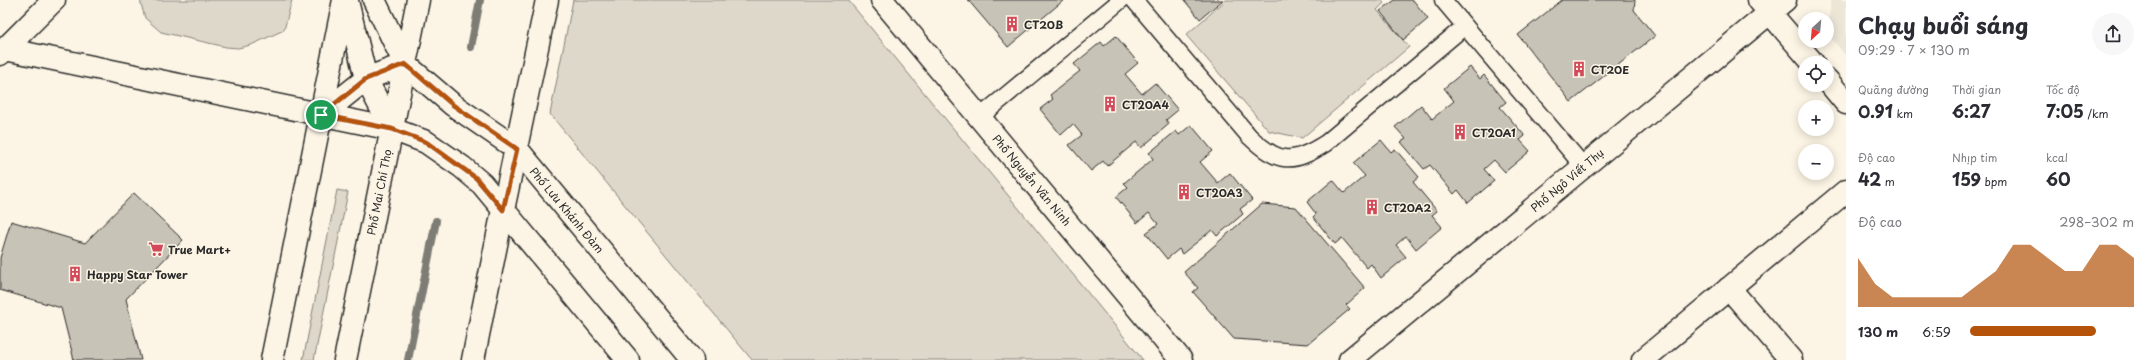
<!DOCTYPE html>
<html lang="vi">
<head>
<meta charset="utf-8">
<style>
  :root { --surface:#fff; --page:#f7f7f7; --text:#2b2b33; --muted:#7c7c81; --accent:#b45309 }
  body { margin:0; font-family:"Playpen Sans",sans-serif; background:var(--page); color:var(--text); height:100vh; display:flex; flex-direction:column; font-size:15px; white-space:nowrap }
  * { box-sizing:border-box; margin:0 }
  p { font-size:13px; color:var(--muted) }
  .icon { flex:none; width:22px; height:22px; fill:none; stroke:currentColor; stroke-width:2; stroke-linecap:round; stroke-linejoin:round }
  .map { position:relative; flex:1; overflow:hidden }
  .drawer { display:flex; flex-direction:column; background:var(--surface); width:300px }
  .drawer>* { flex:none }
  .needle { width:26px; rotate:206deg }
  .controls { position:absolute; left:1798px; top:12px; display:grid; gap:8px }
  .controls a { display:grid; place-items:center; width:36px; height:36px; border-radius:50%; background:var(--surface); box-shadow:0 2px 10px #0003; font-size:20px }
  .pin { position:absolute; display:grid; place-items:center; width:34px; height:34px; color:#fff; margin:-17px; border:2px solid #fff; border-radius:50%; box-shadow:0 1px 4px #0007 }
  .round { display:grid; place-items:center; flex:none; width:42px; height:42px; border-radius:21px; background:var(--page) }
  .summary { display:flex; align-items:center; justify-content:space-between; height:68px; padding:0 12px }
  h1 { font-size:22px; font-weight:700; line-height:30px }
  .figures { display:grid; grid-template-columns:repeat(3,1fr); gap:6px; height:68px; padding:4px 12px }
  .figures div { display:grid; align-content:center }
  .figures b { font-size:17px; font-weight:700 }
  .figures small { font-size:11px; font-weight:400 }
  .figures p { font-size:11px }
  .chart { height:112px; padding:8px 12px }
  .chart p { display:flex; justify-content:space-between }
  .chart svg { width:100%; height:72px; margin-top:4px; fill:var(--accent); opacity:.7 }
  ul { padding:0 12px; list-style:none; font-size:13px }
  li { display:grid; grid-template-columns:64px 48px 1fr; align-items:center; height:30px }
  li i { height:10px; border-radius:5px; background:var(--accent) }
  main { display:flex; flex:1; min-height:0 }
  .map>svg:first-child { display:block }
  .built { fill:#ece6d7 }
  .green { fill:#ded8ca; stroke:#84827a }
  .lines { fill:none; stroke-linecap:round; stroke-linejoin:round }
  .stream { stroke:#7d7b74; stroke-width:8 }
  .building { fill:#c8c3b7; stroke:#2b2b2b }
  .lane-casing { stroke:#2b2b2b; stroke-width:19 }
  .street-casing { stroke:#2b2b2b; stroke-width:25 }
  .secondary-casing { stroke:#2b2b2b; stroke-width:25 }
  .lane { stroke:#fcf5e5; stroke-width:16 }
  .street { stroke:#fcf5e5; stroke-width:22 }
  .secondary { stroke:#fcf5e5; stroke-width:22 }
  .route-casing { stroke:#fff; stroke-width:8 }
  .route { stroke:#b45309; stroke-width:5 }
  .labels { text-anchor:middle; dominant-baseline:central; stroke-width:3; stroke-linejoin:round; paint-order:stroke }
  .poi-label { font-size:11px; font-weight:bold; fill:#2b2b2b; stroke:#fcf5e5; text-anchor:start }
  .street-label { font-size:11px; fill:#2b2b2b; stroke:#fcf5e5 }
</style>
</head>
<body>
<main>
<div class="map">
<svg width="1846" height="360" viewBox="0 0 1846 360">
  <rect width="100%" height="100%" fill="#fcf5e5"/>
  <filter id="ink" filterUnits="userSpaceOnUse"><feTurbulence type="fractalNoise" baseFrequency=".025" numOctaves="2"/><feDisplacementMap in="SourceGraphic" scale="8" xChannelSelector="R" yChannelSelector="G"/><feConvolveMatrix kernelMatrix="1 2 1 2 8 2 1 2 1" color-interpolation-filters="sRGB"/></filter>
  <g filter="url(#ink)">
    <path class="built" d="M1831,0H1846V56L1827,33Z"/>
    <path class="green" d="M140,0H292L284,30L251,45L238,48L226,47L161,32L145,18Z
      M573,0H848L1143,360H752L550,114Z
      M1226,0H1381L1384,3L1377,10L1409,47L1302,138L1269,131L1186,35Z
      M337,190L348,192L314,360H303Z"/>
    <g class="lines">
      <path class="stream" d="M471,47L480,0
        M408,360L436,221"/>
    </g>
    <path class="building" d="M968,0H1064L1008,47Z
      M1184,0H1223L1200,19Z
      M1395,0H1413L1428,19L1403,40L1380,11Z
      M1562,0H1635L1634,10L1655,36L1571,102L1518,35Z
      M1116,36L1138,63L1125,74L1142,94L1155,83L1178,110L1166,120L1169,124L1141,148L1136,142L1107,166L1103,161L1091,171L1069,145L1082,135L1073,124L1061,135L1040,109L1053,99L1050,95L1080,71L1074,64L1101,42L1104,46Z
      M1470,67L1480,79L1484,75L1506,102L1500,107L1525,136L1520,140L1530,151L1505,172L1494,160L1484,169L1494,181L1468,203L1458,190L1454,194L1430,165L1424,169L1401,142L1406,139L1395,127L1421,105L1432,119L1454,101L1444,88Z
      M1191,125L1213,151L1200,162L1218,183L1230,173L1252,200L1240,209L1243,214L1217,236L1212,230L1182,254L1179,249L1167,259L1146,233L1158,224L1149,213L1137,223L1116,197L1128,187L1124,183L1153,159L1149,153L1176,131L1179,135Z
      M1381,140L1391,152L1395,149L1419,177L1413,182L1437,211L1432,215L1442,227L1416,249L1406,236L1396,245L1406,257L1381,278L1371,264L1367,268L1342,238L1335,244L1313,217L1316,214L1307,202L1333,180L1344,193L1365,176L1353,163Z
      M134,193L183,240L126,299L141,360H74L61,308L0,290V258L11,221L85,243Z
      M1262,204L1296,207L1365,288L1346,305L1350,309L1308,344L1234,339L1193,292L1198,288L1184,272Z"/>
    <g class="lines">
      <g class="lane-casing">
        <path id="lane" d="M1134,0L1249,136C1278,164 1292,165 1326,143L1465,26
          M1443,0L1584,167
          M980,117L1121,0"/>
      </g>
      <g class="street-casing">
        <path id="street" d="M1729,288L1791,360
          M473,360L503,210
          M1643,360L1846,191"/>
      </g>
      <g class="secondary-casing">
        <path id="secondary" d="M374,0L405,64L453,105L517,149L692,360
          M882,0L1181,360
          M1759,0L1813,63
          M347,1L366,79L392,129
          M5,49L392,129L426,142L462,167L482,184L628,360
          M0,54L54,0
          M1827,80L1846,103
          M321,115L366,79L405,64
          M503,210L547,0
          M272,360L344,0
          M345,360L418,0
          M1350,360L1785,0"/>
      </g>
      <use href="#lane" class="lane"/>
      <use href="#street" class="street"/>
      <use href="#secondary" class="secondary"/>
    </g>
  </g>
  <g class="lines" filter="url(#ink)">
    <g class="route-casing">
      <path id="route" d="M405,64L453,105L517,149L503,210L476,178L426,142L392,129L321,115L366,79Z"/>
    </g>
    <use href="#route" class="route"/>
  </g>
  <defs>
    <g id="building-bare" transform="scale(1.2)"><path d="M-4-6H4V6H1V3H-1V6H-4ZM-2.5-4.3h1.7v1.8h-1.7ZM.8-4.3h1.7v1.8H.8ZM-2.5-1h1.7V.8h-1.7ZM.8-1h1.7V.8H.8Z" fill="#d1495b" stroke="#fcf5e5" stroke-width="2.5" paint-order="stroke"/></g>
    <g id="supermarket-bare" transform="scale(1.2)"><path d="M-6-5.5h2.5l.6 2H6L4.5 2H-2.5L-4.4-4H-6ZM-1.5 3.2a1.3 1.3 0 1 0 .1 0ZM3 3.2a1.3 1.3 0 1 0 .1 0Z" fill="#d1495b" stroke="#fcf5e5" stroke-width="2.5" paint-order="stroke"/></g>
  </defs>
  <g fill-rule="evenodd">
    <use href="#building-bare" x="1012" y="24"/>
    <use href="#building-bare" x="1579" y="69"/>
    <use href="#building-bare" x="1110" y="104"/>
    <use href="#building-bare" x="1460" y="132"/>
    <use href="#building-bare" x="1184" y="192"/>
    <use href="#building-bare" x="1372" y="207"/>
    <use href="#supermarket-bare" x="156" y="249"/>
    <use href="#building-bare" x="75" y="274"/>
  </g>
  <g class="labels">
    <g class="poi-label">
      <text x="1024" y="24">CT20B</text>
      <text x="1591" y="69">CT20E</text>
      <text x="1122" y="104">CT20A4</text>
      <text x="1472" y="132">CT20A1</text>
      <text x="1196" y="192">CT20A3</text>
      <text x="1384" y="207">CT20A2</text>
      <text x="168" y="249">True Mart+</text>
      <text x="87" y="274">Happy Star Tower</text>
    </g>
    <g class="street-label">
      <text transform="translate(1032 180) rotate(50)">Phố Nguyễn Văn Ninh</text>
      <text transform="translate(1567 180) rotate(-40)">Phố Ngô Viết Thụ</text>
      <text transform="translate(379 192) rotate(-79)">Phố Mai Chí Thọ</text>
      <text transform="translate(567 210) rotate(50)">Phố Lưu Khánh Đàm</text>
    </g>
  </g>
</svg>
<div class="controls">
<a><svg class="needle" viewBox="-14 -14 28 28"><path d="M0-13l5 13h-10z" fill="#e53935"/><path d="M0 13l5-13h-10z" fill="#7c7c81"/></svg></a>
<a><svg class="icon" aria-label="locate" viewBox="0 0 24 24"><circle cx="12" cy="12" r="6"/><path d="M12 2v4M12 18v4M2 12h4M18 12h4"/></svg></a>
<a>+</a>
<a>−</a>
</div>
<div class="pin" style="left:321px;top:115px;background:#1e9e55"><svg class="icon" aria-label="arrive" viewBox="0 0 24 24"><path d="M6 21V4h12l-3 4 3 4H6"/></svg></div>
</div>
<section class="drawer">
<div class="summary"><div><h1>Chạy buổi sáng</h1><p>09:29 · 7 × 130 m</p></div><a class="round"><svg class="icon" aria-label="share" viewBox="0 0 24 24"><path d="M12 15V3M7 8l5-5 5 5M5 13v7h14v-7"/></svg></a></div>
<div class="figures">
<div><p>Quãng đường</p><b>0.91<small> km</small></b></div>
<div><p>Thời gian</p><b>6:27</b></div>
<div><p>Tốc độ</p><b>7:05<small> /km</small></b></div>
</div>
<div class="figures">
<div><p>Độ cao</p><b>42<small> m</small></b></div>
<div><p>Nhịp tim</p><b>159<small> bpm</small></b></div>
<div><p>kcal</p><b>60</b></div>
</div>
<div class="chart"><p><span>Độ cao</span>298–302 m</p>
<svg viewBox="0 0 160 44" preserveAspectRatio="none"><path d="M0 44V14L10 30L20 38L30 38L40 38L50 38L60 38L70 30L80 22L90 6L100 6L110 14L120 22L130 22L140 6L150 6L160 14V44z"/></svg>
</div>
<ul>
<li><b>130 m</b>6:59<i style="width:77%"></i></li>
</ul>
</section>
</main>
</body>
</html>
